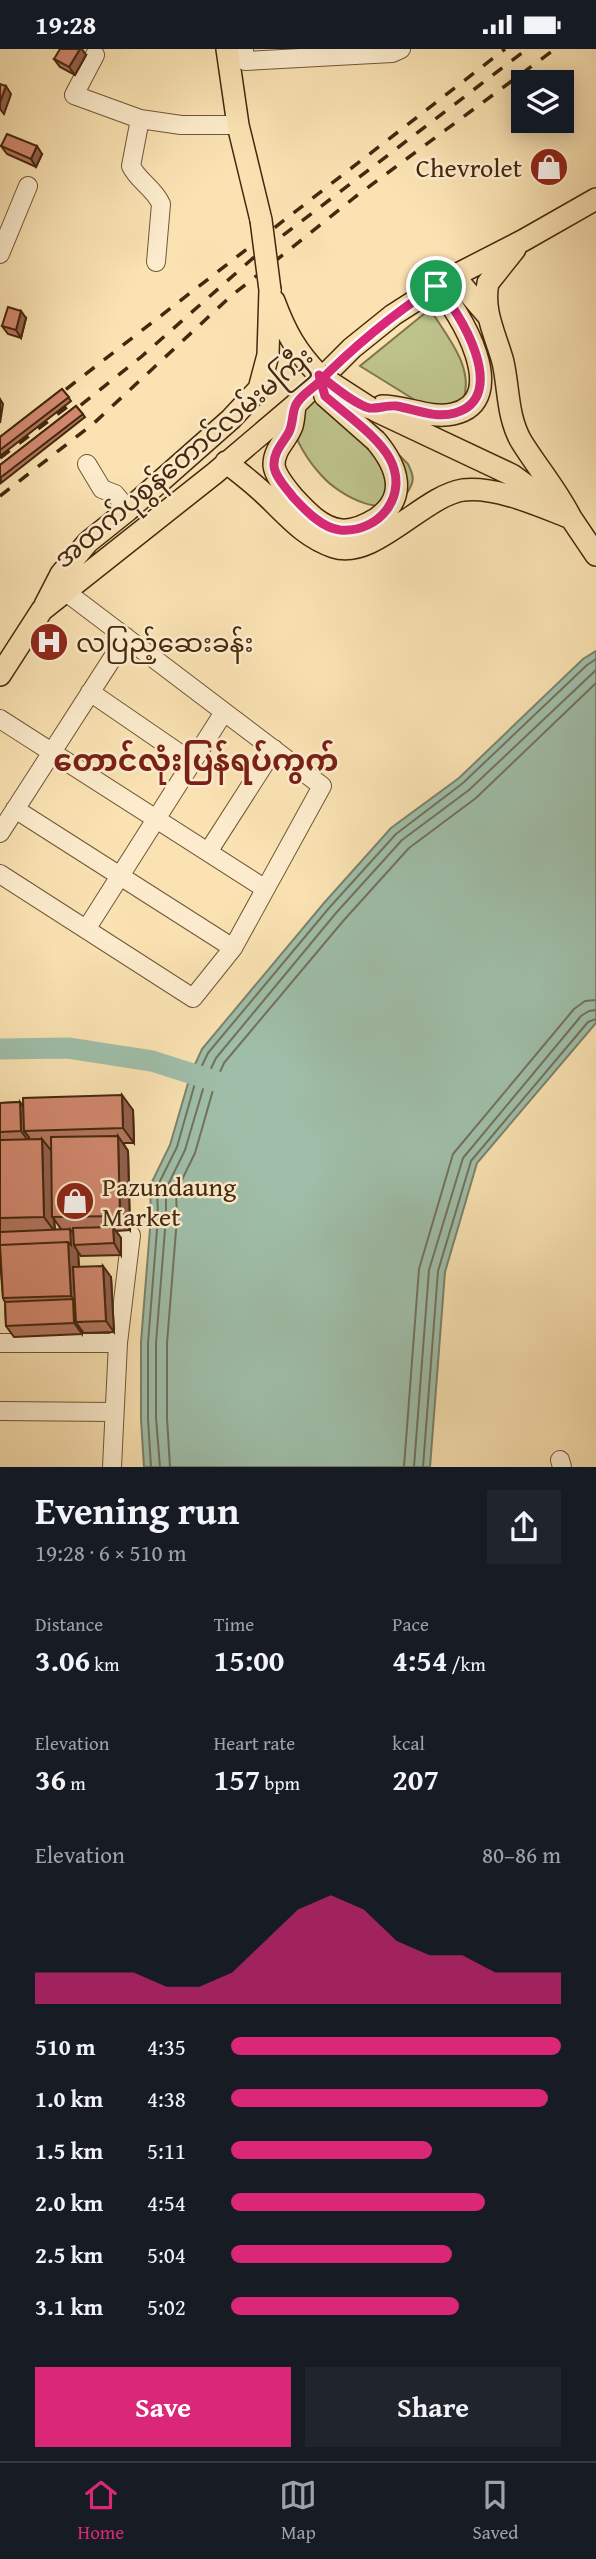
<!DOCTYPE html>
<html lang="en">
<head>
<meta charset="utf-8">
<style>
  :root { --surface:#171b24; --page:#20242c; --text:#f1f3f6; --muted:#9ea1a6; --line:#363941; --accent:#db2777 }
  body { margin:0; font-family:"Gentium Book Plus","Noto Sans Myanmar",serif; background:var(--page); color:var(--text); height:100vh; display:flex; flex-direction:column; font-size:26px; white-space:nowrap }
  * { box-sizing:border-box; margin:0 }
  p { font-size:23px; color:var(--muted) }
  .icon { flex:none; width:38px; height:38px; fill:none; stroke:currentColor; stroke-width:2; stroke-linecap:round; stroke-linejoin:round }
  .map { position:relative; height:1418px; overflow:hidden }
  .panel { display:flex; flex-direction:column; background:var(--surface); flex:1 }
  .panel>* { flex:none }
  .fabs { position:absolute; left:511px; top:21px; display:grid; gap:14px }
  .fabs a { display:grid; place-items:center; width:63px; height:63px; border-radius:0px; background:var(--surface); box-shadow:0 4px 18px #0003; font-size:35px }
  .pin { position:absolute; display:grid; place-items:center; width:60px; height:60px; color:#fff; margin:-30px; border:4px solid #fff; border-radius:50%; box-shadow:0 2px 7px #0007 }
  .round { display:grid; place-items:center; flex:none; width:74px; height:74px; border-radius:0px; background:var(--page) }
  .headline { display:flex; align-items:center; justify-content:space-between; height:119px; padding:0 35px }
  h1 { font-size:38px; font-weight:700; line-height:52px }
  .metrics { display:grid; grid-template-columns:repeat(3,1fr); gap:10px; height:119px; padding:7px 35px }
  .metrics div { display:grid; align-content:center }
  .metrics b { font-size:30px; font-weight:700 }
  .metrics small { font-size:19px; font-weight:400 }
  .metrics p { font-size:19px }
  .chart { height:196px; padding:14px 35px }
  .chart p { display:flex; justify-content:space-between }
  .chart svg { width:100%; height:126px; margin-top:7px; fill:var(--accent); opacity:.7 }
  .primary-button { display:flex; gap:14px; margin-top:auto; padding:14px 35px }
  .primary-button a { flex:1; height:80px; border-radius:0px; background:var(--accent); color:#fff; font-size:28px; font-weight:700; line-height:80px; text-align:center }
  .primary-button a+a { background:var(--page); color:var(--text) }
  ul { padding:0 35px; list-style:none; font-size:23px }
  li { display:grid; grid-template-columns:112px 84px 1fr; align-items:center; height:52px }
  li i { height:18px; border-radius:9px; background:var(--accent) }
  .status { display:flex; justify-content:space-between; align-items:center; height:49px; padding:0 35px; background:var(--surface); direction:ltr }
  .status svg { height:19px; fill:currentColor }
  .tabs { display:flex; justify-content:space-around; align-items:center; height:98px; border-top:2px solid var(--line); background:var(--surface); font-size:19px; color:var(--muted) }
  .tabs a { display:grid; justify-items:center; gap:4px }
  .tabs .active { color:var(--accent) }
  .map>svg:first-child { display:block }
  .green { fill:#bec38c; stroke:#81754c; stroke-width:2 }
  .water { fill:#9fbea9; stroke:#7b826b; stroke-width:2 }
  .lines { fill:none; stroke-linecap:round; stroke-linejoin:round }
  .shore { stroke:#72725b; stroke-width:2 }
  .river { stroke:#9fbea9; stroke-width:21 }
  .minor-casing { stroke:#725636; stroke-width:20 }
  .major-casing { stroke:#44270d; stroke-width:24 }
  .minor { stroke:#fceccd; stroke-width:18 }
  .major { stroke:#fae2b2; stroke-width:21 }
  .rail { stroke:#44270d; stroke-width:3.5; stroke-dasharray:12 12; stroke-linecap:butt }
  .major-bridge-casing { stroke:#44270d; stroke-width:24; stroke-linecap:butt }
  .major-bridge { stroke:#fae2b2; stroke-width:21 }
  .wall { fill:#b57660; stroke:#44270d; stroke-width:2; fill-rule:evenodd }
  .shaded-wall { fill:#94604e; stroke:#44270d; stroke-width:2 }
  .building { fill:#d38970; stroke:#44270d; stroke-width:2 }
  .route-casing { stroke:#fff; stroke-width:14 }
  .route { stroke:#db2777; stroke-width:9 }
  .labels { text-anchor:middle; dominant-baseline:central; stroke-width:5; stroke-linejoin:round; paint-order:stroke }
  .poi-label { font-size:26px; fill:#44270d; stroke:#fceccd; text-anchor:start }
  .street-label { font-size:26px; fill:#44270d; stroke:#fceccd }
  .quarter-label { font-size:30px; font-weight:bold; fill:#7a1f14; stroke:#fceccd }
</style>
</head>
<body>
<div class="status"><b>19:28</b><svg viewBox="0 0 49 12"><path d="M0 12V9h3v3zM5 12V6h3v6zM10 12V3h3v9zM15 12V0h3v12zM26 1h20v11H26zM47 4h2v5h-2z"/></svg></div>
<div class="map">
<svg width="596" height="1418" viewBox="0 0 596 1418">
  <rect width="100%" height="100%" fill="#fae2b2"/>
  <filter id="stains"><feTurbulence type="fractalNoise" baseFrequency=".00286" numOctaves="4"/><feColorMatrix values="0 0 0 0 .2 0 0 0 0 .09 0 0 0 0 .02 0 0 0 .5 -.17"/></filter>
  <radialGradient id="worn" r=".72"><stop offset=".6" stop-color="#630" stop-opacity="0"/><stop offset="1" stop-color="#630" stop-opacity=".3"/></radialGradient>
  <path class="green" d="M430,260C447,288 475,318 463,352L431,361L360,317Z
    M329,334L408,415C414,427 415,432 407,444C387,473 340,447 322,427C307,411 296,392 290,371Z"/>
  <path class="water" d="M596,602V974L477,1114L445,1223L430,1418H144L141,1370V1293L151,1167L150,1137L170,1096L191,1024L202,1000L324,854L391,779L459,729L583,610Z"/>
  <g class="lines">
    <path class="shore" d="M151,1418L148,1370V1294L158,1168L157,1138L177,1098L197,1027L208,1004L329,859L396,785L463,734L587,616L596,610
      M160,1418L156,1369V1294L166,1168V1140L185,1101L206,1030L216,1009L336,864L402,791L469,741L596,621
      M170,1418L167,1369V1294L177,1169L176,1143L195,1104L215,1034L224,1014L344,871L409,799L476,749L596,634
      M404,1418L419,1220L453,1105L574,960L585,952L596,951
      M414,1418L429,1221L463,1109L581,967L589,962L596,961
      M423,1418L438,1222L471,1112L588,973L596,970"/>
    <path class="river" d="M0,1000L68,999L152,1012L218,1033"/>
    <g class="minor-casing">
      <path id="minor" d="M244,0L245,12L392,4L401,0
        M95,6L74,46L140,70L181,76H238
        M140,70L131,117C138,132 154,139 161,155L156,213
        M0,205L28,137
        M87,415L102,440L115,445L128,461
        M90,643L192,713
        M0,670L264,839
        M15,760L233,899
        M0,784L126,588
        M208,803L274,700
        M0,825L193,949L233,899L322,737L66,543
        M87,879L224,663
        M95,1187L131,1186L118,1294L112,1418
        M0,1294H118
        M0,1362L114,1363
        M560,1411L562,1418"/>
    </g>
    <g class="major-casing">
      <path id="major" d="M227,0L238,76L261,171
        M515,200L488,234C482,262 496,287 503,313C509,340 507,367 521,392C537,418 557,441 571,469
        M454,227L489,268
        M274,252C286,284 296,302 319,326
        M295,356C294,363 294,370 292,377C287,391 274,399 274,416C275,427 286,439 293,448C305,461 321,479 341,481C353,482 366,476 376,470C409,448 397,417 376,392
        M382,357C406,357 429,370 453,365C513,352 460,261 436,237
        M370,359L512,426L571,469L596,506
        M226,413C237,422 248,430 259,440C284,462 301,487 334,498C374,511 423,447 463,441C496,437 540,457 571,469
        M45,556L61,525L88,493L128,461L231,370L259,340L268,306L270,241
        M0,626L42,561L215,424L295,356L352,299L393,266L454,227L524,191L596,150"/>
    </g>
    <use href="#minor" class="minor"/>
    <use href="#major" class="major"/>
    <path class="rail" d="M47,355L505,0
      M62,371L141,308L252,210L527,0
      M0,409L67,358
      M0,447L93,375L231,247L264,221L355,148L555,0"/>
    <g class="major-bridge-casing">
      <path id="major-bridge" d="M261,171L270,241
        M319,326L325,347L376,392
        M319,326L370,359"/>
    </g>
    <use href="#major-bridge" class="major-bridge"/>
  </g>
  <path class="wall" d="M86,6L75,26L60,18L54,10Z
    M1,97L42,105L36,118L7,105Z
    M26,269L21,289L8,285L2,277Z
    M62,340L71,352L0,407V388Z
    M76,357L85,368L1,434L0,416Z
    M20,1053L23,1057L133,1061L134,1094H123L128,1102L130,1181L116,1182L121,1189V1206L81,1207L78,1203L79,1218L111,1228L114,1283L84,1284L82,1282V1285L14,1288L6,1277L5,1253L3,1249L0,1211V1054ZM54,1170L61,1180L55,1181Z"/>
  <path class="shaded-wall" d="M80,0H82L86,6L75,26L69,18Z
    M6,37L11,45L4,65L0,60V53Z
    M37,97L42,105L36,118L31,110Z
    M21,262L26,269L21,289L16,281Z
    M0,350L3,355L0,374Z
    M122,1046L133,1061L134,1094L123,1079Z
    M20,1053L28,1064L24,1082L29,1088V1093L21,1082Z
    M118,1087L128,1102L130,1181L120,1167Z
    M42,1090L53,1104L52,1168L54,1170L55,1183L44,1168Z
    M113,1178L121,1189V1206L114,1194Z
    M70,1180L78,1191L74,1196L78,1203L82,1273H76L82,1282V1285L74,1274L73,1250L71,1247L68,1193Z
    M103,1217L111,1228L114,1283L106,1272Z"/>
  <path class="building" d="M60,0H80L69,18L54,10Z
    M0,35L6,37L0,53Z
    M7,85L37,97L31,110L1,97Z
    M8,258L21,262L16,281L2,277Z
    M62,340L69,348L0,401V388Z
    M76,357L83,365L0,429V416Z
    M122,1046L123,1079L24,1082L23,1049Z
    M20,1053L21,1082L0,1083V1054Z
    M118,1087L120,1167L52,1168L51,1088Z
    M42,1090L44,1168L0,1169V1091Z
    M113,1178L114,1194L74,1196L73,1179Z
    M70,1180L71,1196L68,1193L0,1196V1183Z
    M68,1193L71,1247L3,1249L0,1196Z
    M103,1217L106,1272L76,1273L73,1218Z
    M73,1250L74,1274L6,1277L5,1253Z"/>
  <g class="lines">
    <g class="route-casing">
      <path id="route" d="M436,237C392,266 354,297 317,335C310,341 298,349 295,358C292,366 293,375 289,383C283,394 273,403 274,417C275,428 287,440 293,448C305,461 322,479 340,481C380,484 409,446 390,410C378,387 344,364 325,347L319,326C332,336 354,355 369,359C377,360 388,356 396,357C415,360 435,370 455,364C511,348 460,262 436,237"/>
    </g>
    <use href="#route" class="route"/>
  </g>
  <defs>
    <g id="shop-disc" transform="scale(2.0125)"><circle r="9.5" fill="#8f2418" stroke="#fceccd"/><path d="M-5-2.5h2.3a2.7 3.5 0 0 1 5.4 0H5L5.5 6h-11ZM-1.5-2.5h3a1.5 2.3 0 0 0-3 0Z" fill="#fff"/></g>
    <g id="hospital-disc" transform="scale(2.0125)"><circle r="9.5" fill="#8f2418" stroke="#fceccd"/><path d="M-5-5h3v3.5h4V-5h3V5h-3V1.5h-4V5h-3Z" fill="#fff"/></g>
  </defs>
  <g fill-rule="evenodd">
    <use href="#shop-disc" x="549" y="118"/>
    <use href="#hospital-disc" x="49" y="593"/>
    <use href="#shop-disc" x="75" y="1152"/>
  </g>
  <g class="labels">
    <g class="poi-label">
      <text x="522" y="118" text-anchor="end">Chevrolet</text>
      <text x="76" y="593">လပြည့်ဆေးခန်း</text>
      <text x="102" y="1137">Pazundaung<tspan x="102" dy="30">Market</tspan></text>
    </g>
    <g class="street-label">
      <text transform="translate(183 408) rotate(-40)">အထက်ပုစွန်တောင်လမ်းမကြီး</text>
    </g>
    <g class="quarter-label">
      <text x="196" y="711">တောင်လုံးပြန်ရပ်ကွက်</text>
    </g>
  </g>
  <rect width="100%" height="100%" filter="url(#stains)"/>
  <rect width="100%" height="100%" fill="url(#worn)"/>
</svg>
<div class="fabs">
<a><svg class="icon" aria-label="layers" viewBox="0 0 24 24"><path d="M12 4l9 5-9 5-9-5zM3 14l9 5 9-5"/></svg></a>
</div>
<div class="pin" style="left:436px;top:237px;background:#1e9e55"><svg class="icon" aria-label="arrive" viewBox="0 0 24 24"><path d="M6 21V4h12l-3 4 3 4H6"/></svg></div>
</div>
<section class="panel">
<div class="headline"><div><h1>Evening run</h1><p>19:28 · 6 × 510 m</p></div><a class="round"><svg class="icon" aria-label="share" viewBox="0 0 24 24"><path d="M12 15V3M7 8l5-5 5 5M5 13v7h14v-7"/></svg></a></div>
<div class="metrics">
<div><p>Distance</p><b>3.06<small> km</small></b></div>
<div><p>Time</p><b>15:00</b></div>
<div><p>Pace</p><b>4:54<small> /km</small></b></div>
</div>
<div class="metrics">
<div><p>Elevation</p><b>36<small> m</small></b></div>
<div><p>Heart rate</p><b>157<small> bpm</small></b></div>
<div><p>kcal</p><b>207</b></div>
</div>
<div class="chart"><p><span>Elevation</span>80–86 m</p>
<svg viewBox="0 0 160 44" preserveAspectRatio="none"><path d="M0 44V33L10 33L20 33L30 33L40 38L50 38L60 33L70 22L80 11L90 6L100 11L110 22L120 27L130 27L140 33L150 33L160 33V44z"/></svg>
</div>
<ul>
<li><b>510 m</b>4:35<i style="width:100%"></i></li>
<li><b>1.0 km</b>4:38<i style="width:96%"></i></li>
<li><b>1.5 km</b>5:11<i style="width:61%"></i></li>
<li><b>2.0 km</b>4:54<i style="width:77%"></i></li>
<li><b>2.5 km</b>5:04<i style="width:67%"></i></li>
<li><b>3.1 km</b>5:02<i style="width:69%"></i></li>
</ul>
<div class="primary-button"><a>Save</a><a>Share</a></div>
</section>
<nav class="tabs">
<a class="active"><svg class="icon" aria-label="home" viewBox="0 0 24 24"><path d="M3 11l9-7 9 7M6 9v11h12V9"/></svg>Home</a>
<a><svg class="icon" aria-label="map" viewBox="0 0 24 24"><path d="M3 6l6-2 6 2 6-2v14l-6 2-6-2-6 2zM9 4v14M15 6v14"/></svg>Map</a>
<a><svg class="icon" aria-label="saved" viewBox="0 0 24 24"><path d="M7 4h10v16l-5-4-5 4z"/></svg>Saved</a>
</nav>
</body>
</html>
